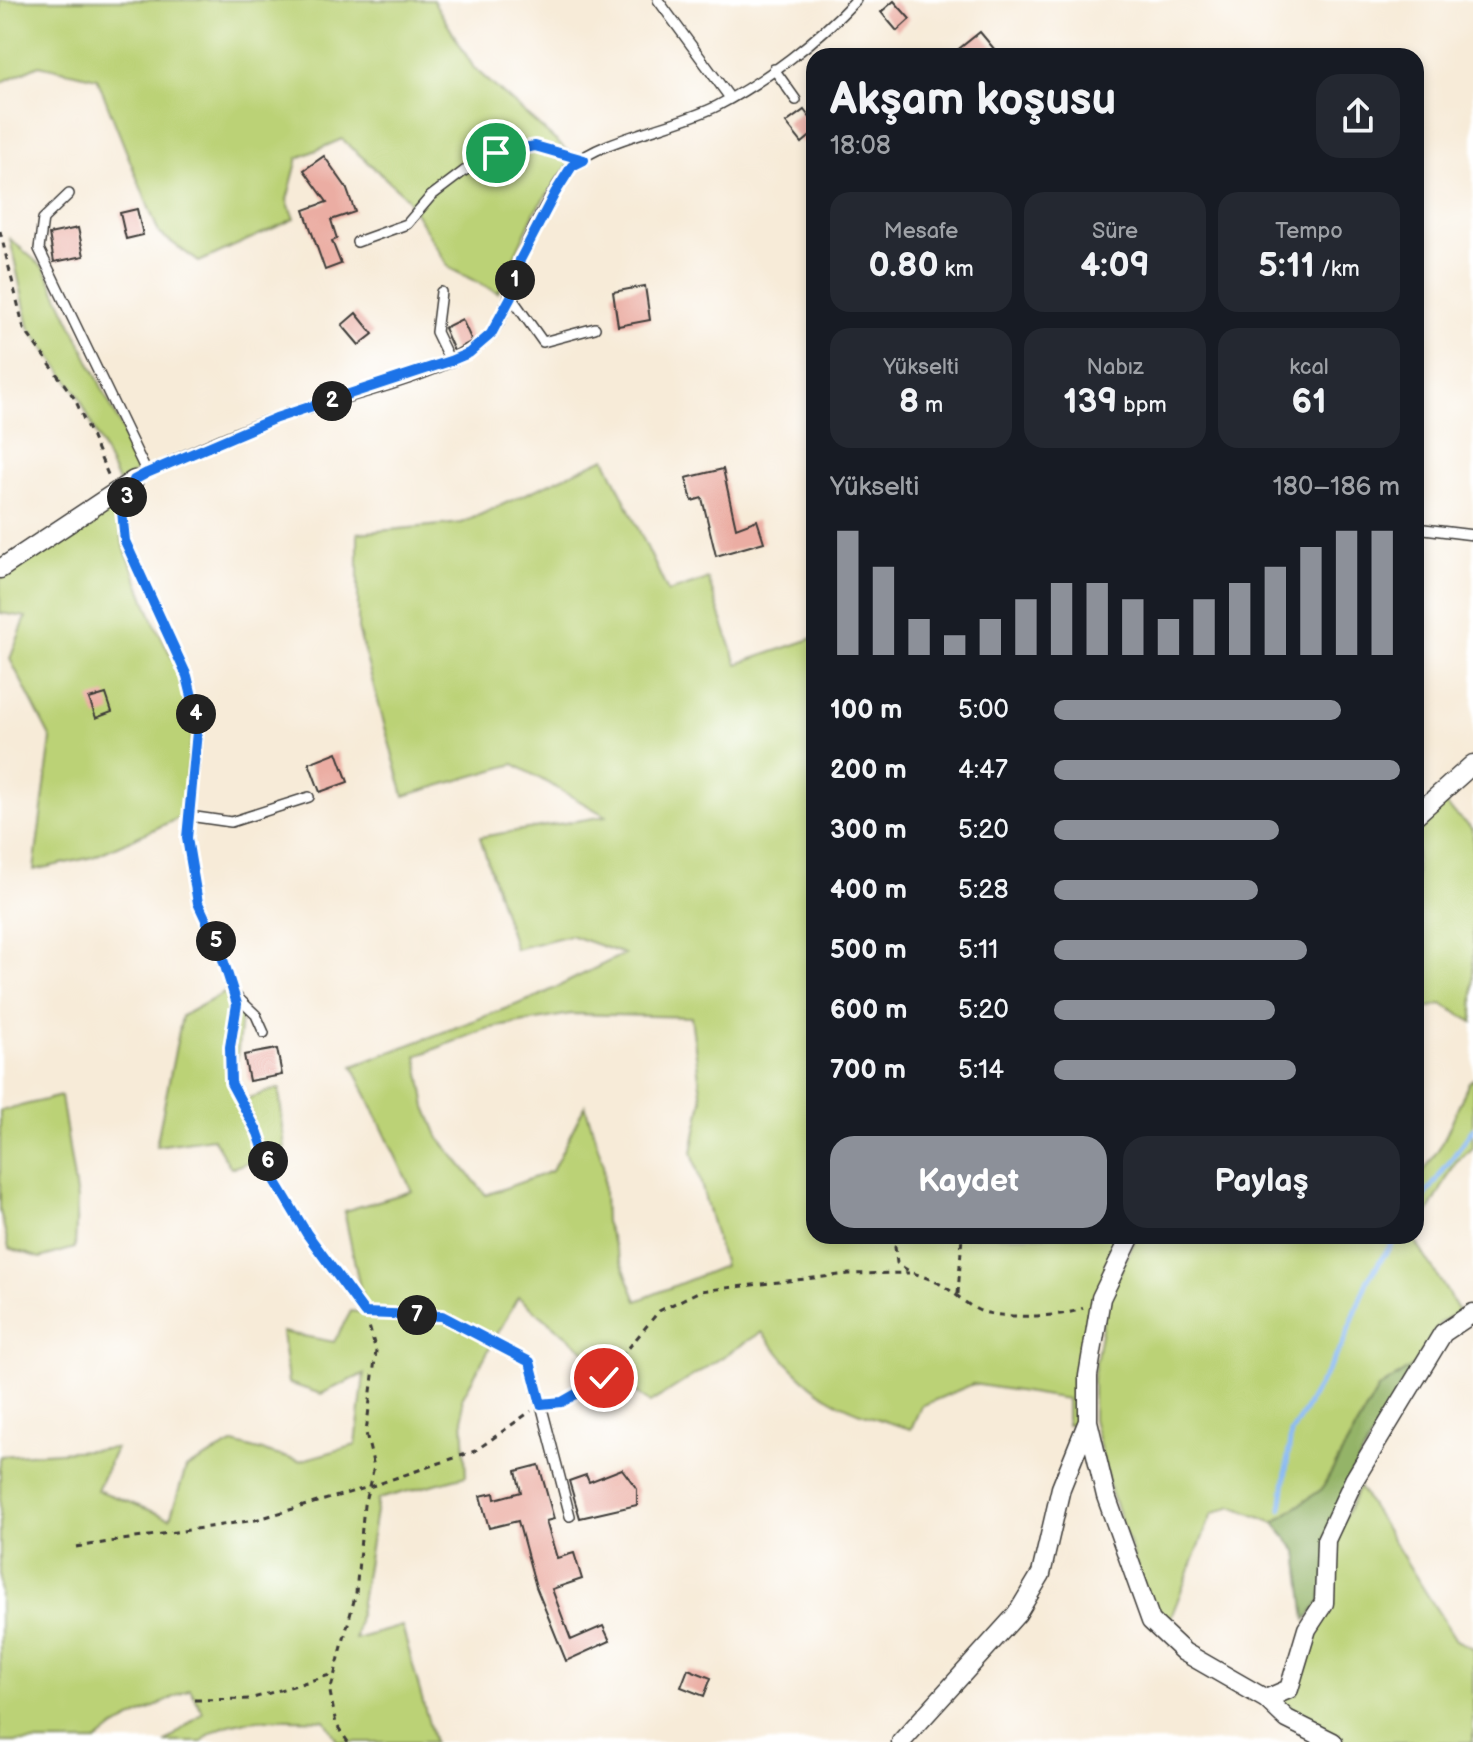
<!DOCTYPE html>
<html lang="tr">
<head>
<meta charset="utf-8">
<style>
  :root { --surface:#171b24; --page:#242831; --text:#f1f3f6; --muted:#9ea1a6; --accent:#8c9099 }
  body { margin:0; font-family:"Balsamiq Sans",sans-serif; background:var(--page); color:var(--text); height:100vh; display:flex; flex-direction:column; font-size:30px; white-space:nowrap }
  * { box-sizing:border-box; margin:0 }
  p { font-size:26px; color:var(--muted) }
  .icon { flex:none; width:44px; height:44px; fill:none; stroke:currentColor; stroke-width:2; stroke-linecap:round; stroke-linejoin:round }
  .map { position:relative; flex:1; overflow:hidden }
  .panel { position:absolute; left:806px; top:48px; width:618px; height:1196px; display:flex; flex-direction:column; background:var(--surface); border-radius:24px; box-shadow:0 4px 12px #0003 }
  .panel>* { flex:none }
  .pin { position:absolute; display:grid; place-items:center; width:68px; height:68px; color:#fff; margin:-34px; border:4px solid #fff; border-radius:50%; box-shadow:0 2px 8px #0007 }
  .km { position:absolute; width:40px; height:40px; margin:-20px; border-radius:50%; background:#222; color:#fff; font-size:22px; line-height:40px; text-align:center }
  .round { display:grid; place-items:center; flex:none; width:84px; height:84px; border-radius:24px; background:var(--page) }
  .head { display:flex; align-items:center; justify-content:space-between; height:136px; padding:0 24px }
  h1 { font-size:44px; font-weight:700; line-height:60px }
  .stats { display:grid; grid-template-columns:repeat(3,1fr); gap:12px; height:136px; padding:8px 24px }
  .stats div { display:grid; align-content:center; border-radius:20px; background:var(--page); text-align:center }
  .stats b { font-size:34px; font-weight:700 }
  .stats small { font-size:22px; font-weight:400 }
  .stats p { font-size:22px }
  .chart { height:224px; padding:16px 24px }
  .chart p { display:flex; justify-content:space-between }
  .chart svg { width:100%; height:144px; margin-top:8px; stroke:var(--accent); stroke-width:6 }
  .button { display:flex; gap:16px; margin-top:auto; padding:16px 24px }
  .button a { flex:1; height:92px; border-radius:24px; background:var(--accent); color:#fff; font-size:32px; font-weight:700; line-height:92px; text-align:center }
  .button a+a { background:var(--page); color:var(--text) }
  ul { padding:0 24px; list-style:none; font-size:26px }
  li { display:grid; grid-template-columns:128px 96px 1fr; align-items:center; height:60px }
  li i { height:20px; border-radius:10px; background:var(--accent) }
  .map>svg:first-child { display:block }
  .green { fill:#bbd276; stroke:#6c7749; stroke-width:2; fill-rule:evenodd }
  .forest { fill:#94b467; stroke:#586842; stroke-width:2 }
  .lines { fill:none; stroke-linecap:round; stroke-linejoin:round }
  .stream { stroke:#89baf5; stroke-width:5 }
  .building { fill:#ebada3 }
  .service-casing { stroke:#3d3b38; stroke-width:12 }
  .minor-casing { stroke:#3d3b38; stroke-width:21 }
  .path { stroke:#3d3b38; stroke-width:3; stroke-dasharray:6 6; stroke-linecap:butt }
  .service { stroke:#fff; stroke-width:9 }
  .minor { stroke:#fff; stroke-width:18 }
  .route-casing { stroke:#fff; stroke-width:16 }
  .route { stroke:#1a73e8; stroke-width:10 }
</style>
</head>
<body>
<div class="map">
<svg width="1473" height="1742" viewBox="0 0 1473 1742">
  <rect width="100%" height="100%" fill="#fff"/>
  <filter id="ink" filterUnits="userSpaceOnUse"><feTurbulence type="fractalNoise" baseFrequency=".0125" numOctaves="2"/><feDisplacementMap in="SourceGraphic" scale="16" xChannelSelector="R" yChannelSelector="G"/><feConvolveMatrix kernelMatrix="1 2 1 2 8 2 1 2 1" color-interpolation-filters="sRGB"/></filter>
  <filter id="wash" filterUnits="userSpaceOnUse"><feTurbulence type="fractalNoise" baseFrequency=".006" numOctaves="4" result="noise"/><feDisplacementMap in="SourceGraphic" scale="32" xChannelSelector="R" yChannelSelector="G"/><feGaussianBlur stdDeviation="1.8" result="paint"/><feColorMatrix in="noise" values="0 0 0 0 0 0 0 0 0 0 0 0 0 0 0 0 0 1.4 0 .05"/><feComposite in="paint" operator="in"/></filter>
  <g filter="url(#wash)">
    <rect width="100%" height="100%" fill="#f7ebd8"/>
    <path class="green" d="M0,0H433L474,68L574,157L535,211L498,293L449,268L406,197L342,139L298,158L287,200L294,219L199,262L159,233L97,78L39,65L0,83Z
      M10,239L45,269L141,469L118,482L78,394L29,327Z
      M605,458L668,592L708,579L737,664L814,638V1236H1121L1090,1313L1079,1423L1067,1425V1399L973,1384L921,1406L911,1429C835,1407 811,1396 762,1332L650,1403L518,1297L462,1398L466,1476L378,1499L355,1639L402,1626L434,1742H338L325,1720C293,1719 223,1713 202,1742H166L203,1712L190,1689L115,1727L96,1742H0V1456L116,1448L97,1490L170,1518L186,1468L234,1443L299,1461L356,1445L364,1374L321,1394L288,1383L282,1332L334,1342L351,1311L365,1313L344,1211L412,1191L353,1066L539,996L624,954L570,935L515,949L480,837L606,816L514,764L404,796L358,629V533L462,523ZM571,1014L691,1017L702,1100L692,1152L724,1266L637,1301L605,1222L603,1163L585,1105L552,1171L486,1195L439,1138L426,1107L417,1056L486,1029Z
      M115,497L123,544L156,627L184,680L194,722L181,817L93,857L34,870L51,739L10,659L26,617L0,613V579Z
      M1441,801L1473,829V1022L1442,1004L1416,1012V823Z
      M224,993L242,1007L235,1081L246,1099L279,1088L285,1149L273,1176L260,1159L231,1168L213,1138L156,1146L182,1016Z
      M1473,1079V1148L1456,1162L1416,1235V1183L1443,1142L1469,1082Z
      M61,1096L77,1200L75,1248L40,1258L9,1248L0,1211V1111Z
      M1137,1236H1416L1414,1239L1459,1311L1440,1323L1413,1366L1378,1389L1322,1489L1274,1523L1232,1506L1212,1514L1167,1627L1155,1618L1111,1492L1093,1419V1378L1107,1300Z
      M1359,1487L1456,1640L1473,1648V1742H1335L1273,1700L1293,1694L1334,1540Z"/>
    <path class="forest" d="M1413,1366L1349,1478L1320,1602L1306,1620L1298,1552L1274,1523L1322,1489L1378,1389Z"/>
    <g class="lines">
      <path class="stream" d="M1416,1209L1473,1129
        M1281,1509L1291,1433L1343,1344L1368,1279L1397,1236"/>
    </g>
    <g id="blocks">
      <path class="building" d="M894,1L910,19L897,31L881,12Z
        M980,32L1000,56H950Z
        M804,110L814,123V133L802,143L786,123Z
        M324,156L346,187L355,212L331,220L337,239L332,241L341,264L325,270L304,210L327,202L304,170Z
        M137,209L143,235L126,239L120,213Z
        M78,228L84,256L54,262L49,234Z
        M645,286L650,320L618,326L613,292Z
        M356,313L373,334L359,345L342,325Z
        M462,319L472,341L454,351L444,328Z
        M723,469L736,528L757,520L764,542L716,556L702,498L692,501L686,478Z
        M106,694L112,712L96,718L89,699Z
        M337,752L348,782L320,792L309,763Z
        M277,1049L282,1075L249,1081L244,1055Z
        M539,1465L554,1519L546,1521L557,1558L574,1553L582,1579L552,1589L571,1640L603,1626L610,1641L566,1661L536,1587L518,1521L489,1528L480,1496L494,1493L495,1499L521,1492L516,1471Z
        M622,1469L637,1489V1505L580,1518L569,1481L586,1475L589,1482Z
        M688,1669L711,1678L704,1696L681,1687Z"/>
    </g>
  </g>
  <g filter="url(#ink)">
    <use href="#blocks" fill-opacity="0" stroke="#3d3b38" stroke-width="2"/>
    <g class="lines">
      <g class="service-casing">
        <path id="service" d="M658,0L730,98
          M774,69L796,100
          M69,194L43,219L39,249L147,473
          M357,242L407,224L431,196L464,171L496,153L535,146L584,160
          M441,292L436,332L450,361
          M511,297L543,342L595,328
          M1416,528L1473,535
          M189,816L231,822L309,797
          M236,996L256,1015L264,1033
          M570,1516L530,1362L442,1316L365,1313L307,1234L273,1177L258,1133L231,1083L230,1047L237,1004L220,950L198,903L187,838L198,721L187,676L125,541L122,511L134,480C181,456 229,434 278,417C331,400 457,375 491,334C508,313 511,286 519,261C527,239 555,183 572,166C600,139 679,126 717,106C767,80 818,40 856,0"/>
      </g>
      <g class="minor-casing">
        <path id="minor" d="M0,569L134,480
          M1416,815L1473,764
          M1088,1421L1106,1496L1151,1621L1184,1652L1266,1699L1287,1719L1333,1742
          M1266,1699L1289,1689L1307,1629L1324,1603L1326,1540L1354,1480L1443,1333L1473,1313
          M901,1742L1017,1614L1041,1574L1061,1488L1088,1421V1376L1101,1298L1131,1236"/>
      </g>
      <path class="path" d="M0,231L24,329L75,399L109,477
        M902,1236L895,1247L897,1263C910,1274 922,1275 936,1282C952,1289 963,1303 978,1310C996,1319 1065,1318 1083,1308
        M958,1294L962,1236
        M553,1403L562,1402L604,1378L659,1311L700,1291L849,1274L909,1273
        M76,1547L255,1520L369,1487L475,1451L531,1411
        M195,1700L250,1699L333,1674
        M348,1742L336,1724L330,1692L356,1593L364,1505L374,1467L366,1433L376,1351L369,1326"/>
      <use href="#service" class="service"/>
      <use href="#minor" class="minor"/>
    </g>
  </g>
  <g class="lines" filter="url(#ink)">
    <g class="route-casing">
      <path id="route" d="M496,153L535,146L584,160L572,166L555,193L520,260L511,297L491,334L469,353L450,361L276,418L147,473L134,480L122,511L125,541L187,676L198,721L187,838L198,903L220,950L237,1004L230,1047L231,1083L258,1133L273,1177L307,1234L365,1313L442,1316L530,1362L541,1404L562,1402L604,1378"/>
    </g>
    <use href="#route" class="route"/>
  </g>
</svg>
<div class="pin" style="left:496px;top:153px;background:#1e9e55"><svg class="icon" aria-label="arrive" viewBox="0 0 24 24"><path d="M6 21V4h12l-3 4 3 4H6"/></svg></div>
<div class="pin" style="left:604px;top:1378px;background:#d93025"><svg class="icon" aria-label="check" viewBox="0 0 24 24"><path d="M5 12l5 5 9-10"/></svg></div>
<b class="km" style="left:515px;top:280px">1</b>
<b class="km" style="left:332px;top:401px">2</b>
<b class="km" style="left:127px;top:497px">3</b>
<b class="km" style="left:196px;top:714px">4</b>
<b class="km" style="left:216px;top:941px">5</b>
<b class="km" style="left:268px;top:1161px">6</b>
<b class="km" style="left:417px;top:1315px">7</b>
<section class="panel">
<div class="head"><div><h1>Akşam koşusu</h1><p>18:08</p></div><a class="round"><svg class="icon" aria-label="share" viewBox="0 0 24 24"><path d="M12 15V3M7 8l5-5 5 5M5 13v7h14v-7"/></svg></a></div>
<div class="stats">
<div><p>Mesafe</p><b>0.80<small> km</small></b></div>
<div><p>Süre</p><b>4:09</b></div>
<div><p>Tempo</p><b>5:11<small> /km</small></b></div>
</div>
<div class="stats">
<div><p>Yükselti</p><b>8<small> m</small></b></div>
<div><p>Nabız</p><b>139<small> bpm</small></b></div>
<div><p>kcal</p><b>61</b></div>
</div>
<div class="chart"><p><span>Yükselti</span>180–186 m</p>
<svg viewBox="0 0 160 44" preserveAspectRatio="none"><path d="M5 44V6M15 44V17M25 44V33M35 44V38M45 44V33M55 44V27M65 44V22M75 44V22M85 44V27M95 44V33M105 44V27M115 44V22M125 44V17M135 44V11M145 44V6M155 44V6"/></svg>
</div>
<ul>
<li><b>100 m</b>5:00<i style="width:83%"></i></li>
<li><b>200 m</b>4:47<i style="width:100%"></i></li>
<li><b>300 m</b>5:20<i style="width:65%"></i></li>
<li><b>400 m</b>5:28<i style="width:59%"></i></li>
<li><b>500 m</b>5:11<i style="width:73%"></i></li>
<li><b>600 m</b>5:20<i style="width:64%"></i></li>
<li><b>700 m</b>5:14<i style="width:70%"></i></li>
</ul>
<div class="button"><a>Kaydet</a><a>Paylaş</a></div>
</section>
</div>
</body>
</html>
